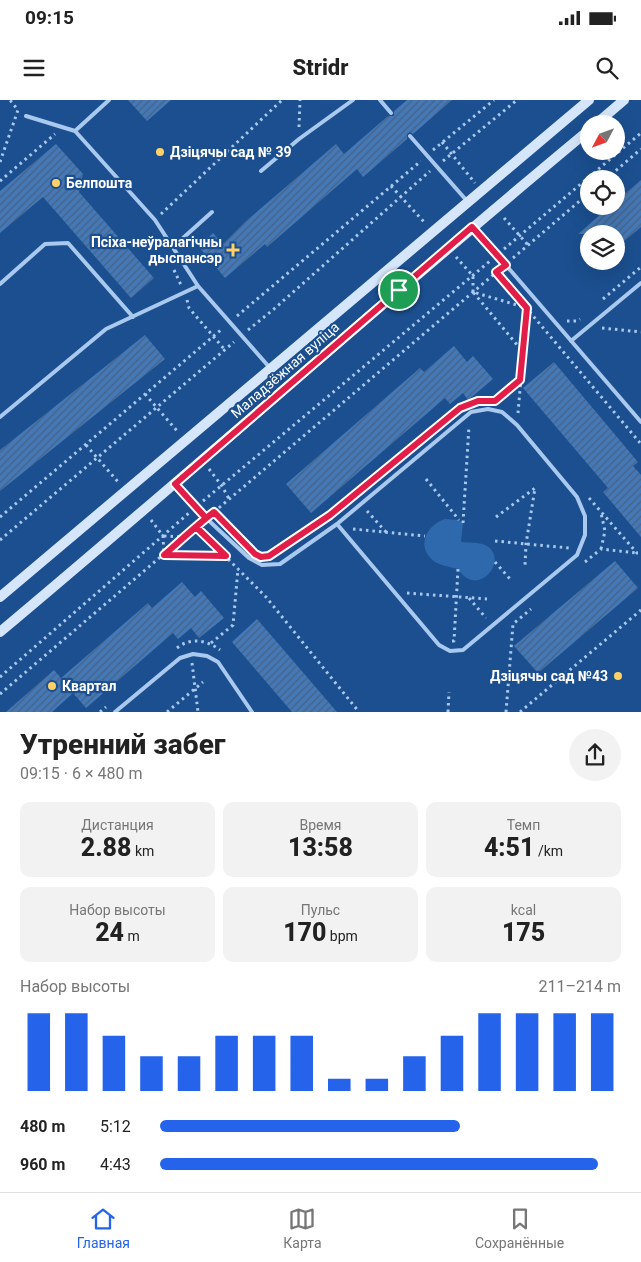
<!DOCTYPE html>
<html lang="ru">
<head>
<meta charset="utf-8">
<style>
  :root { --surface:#fff; --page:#f2f2f2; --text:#222; --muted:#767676; --line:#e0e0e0; --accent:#2563eb }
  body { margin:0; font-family:Roboto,sans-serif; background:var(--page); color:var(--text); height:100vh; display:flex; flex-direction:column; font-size:19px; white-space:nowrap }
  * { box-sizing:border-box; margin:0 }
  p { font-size:16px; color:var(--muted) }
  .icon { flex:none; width:28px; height:28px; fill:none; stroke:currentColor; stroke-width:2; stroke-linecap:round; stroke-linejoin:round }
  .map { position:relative; height:612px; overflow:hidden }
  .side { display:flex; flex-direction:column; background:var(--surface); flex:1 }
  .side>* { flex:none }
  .needle { width:32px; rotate:229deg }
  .tools { position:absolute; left:580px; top:15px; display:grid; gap:10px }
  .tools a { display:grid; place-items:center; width:45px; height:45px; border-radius:50%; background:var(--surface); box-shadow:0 5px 20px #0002; font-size:25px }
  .pin { position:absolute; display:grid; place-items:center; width:42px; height:42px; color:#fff; margin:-21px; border:2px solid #fff; border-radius:50%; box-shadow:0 1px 5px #0007 }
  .round { display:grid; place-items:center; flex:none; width:52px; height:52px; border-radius:26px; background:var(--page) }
  .overview { display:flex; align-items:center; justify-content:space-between; height:85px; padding:0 20px }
  h1 { font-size:28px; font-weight:800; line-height:38px }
  .figures { display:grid; grid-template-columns:repeat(3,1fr); gap:8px; height:85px; padding:5px 20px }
  .figures div { display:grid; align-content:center; border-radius:10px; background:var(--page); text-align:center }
  .figures b { font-size:25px; font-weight:800 }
  .figures small { font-size:14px; font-weight:400 }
  .figures p { font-size:14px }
  .chart { height:140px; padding:10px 20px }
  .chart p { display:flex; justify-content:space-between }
  .chart svg { width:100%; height:90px; margin-top:5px; stroke:var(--accent); stroke-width:6 }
  ul { padding:0 20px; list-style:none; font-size:16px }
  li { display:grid; grid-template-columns:80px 60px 1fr; align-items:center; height:38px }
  li i { height:12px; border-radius:6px; background:var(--accent) }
  .status { display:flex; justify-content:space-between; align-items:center; height:35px; padding:0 25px; background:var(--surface); direction:ltr }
  .status svg { height:14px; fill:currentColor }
  header { display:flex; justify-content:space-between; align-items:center; height:65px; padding:0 20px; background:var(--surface); font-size:22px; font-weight:800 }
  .tab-bar { display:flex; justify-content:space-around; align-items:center; height:70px; border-top:1px solid var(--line); background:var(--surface); font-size:14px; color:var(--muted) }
  .tab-bar a { display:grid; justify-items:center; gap:2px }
  .tab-bar .active { color:var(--accent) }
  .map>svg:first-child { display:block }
  .park { fill:#2e69ad }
  .building { fill:url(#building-hatch) }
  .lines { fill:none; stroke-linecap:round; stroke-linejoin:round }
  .path { stroke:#a9c9ee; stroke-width:3; stroke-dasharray:2.5 4; stroke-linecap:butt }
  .service { stroke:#a9c9ee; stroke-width:4 }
  .secondary { stroke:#d6e6fa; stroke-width:10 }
  .route-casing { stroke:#fff; stroke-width:10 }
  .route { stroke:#e11d48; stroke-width:6 }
  .poi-dot { fill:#ffd166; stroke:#1b4f8f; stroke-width:2 }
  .labels { text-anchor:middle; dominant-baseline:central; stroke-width:4.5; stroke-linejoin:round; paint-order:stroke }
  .poi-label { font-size:14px; font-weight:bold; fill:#fff; stroke:#1b4f8f; text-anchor:start }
  .street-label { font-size:14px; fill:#fff; stroke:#1b4f8f }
</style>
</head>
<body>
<div class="status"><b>09:15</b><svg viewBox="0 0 49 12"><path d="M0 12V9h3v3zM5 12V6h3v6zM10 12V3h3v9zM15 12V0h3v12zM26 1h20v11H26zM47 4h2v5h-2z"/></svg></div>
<header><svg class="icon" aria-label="menu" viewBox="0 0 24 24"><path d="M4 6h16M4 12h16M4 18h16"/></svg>Stridr<svg class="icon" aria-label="search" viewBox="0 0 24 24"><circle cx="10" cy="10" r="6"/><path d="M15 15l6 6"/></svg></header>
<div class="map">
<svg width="641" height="612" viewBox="0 0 641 612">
  <defs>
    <pattern id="building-hatch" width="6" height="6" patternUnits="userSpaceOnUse" patternTransform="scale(1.25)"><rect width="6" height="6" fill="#4478b7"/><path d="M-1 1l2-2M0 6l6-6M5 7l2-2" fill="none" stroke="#486282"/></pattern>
  </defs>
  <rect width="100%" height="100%" fill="#1b4f8f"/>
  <path class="park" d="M445,419L459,420L463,423L461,442C468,443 479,442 485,445C511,457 479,501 458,469C451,467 442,466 435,462C415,448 426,425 445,419Z"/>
  <path class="building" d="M128,0H171L147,21Z
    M407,0H452L413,34L410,32L407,34V39L363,77L357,69L267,147L265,144L225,178L198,146L213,133L223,144L246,121L336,44L344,54L388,16H394V11Z
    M56,44L83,74L79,92L154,178L131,198L43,97L0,133V91Z
    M641,80V127L616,148V134H578L610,106H616V101Z
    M145,235L165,259L0,391V350Z
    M454,246L467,262L473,256L493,279L468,300L463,293L450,304L445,298L311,413L286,384L420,268L424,272Z
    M554,262L638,362L633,366L641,375V437L603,392L608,388L523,288Z
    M615,461L638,488L538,573L514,546Z
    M182,482L195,497L201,491L224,518L199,538L191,528L178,539L173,533L86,608L73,593L52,612H6L54,570L61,578L148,503L152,508Z
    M257,519L337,612H292L232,542Z"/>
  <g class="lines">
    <path class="path" d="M299,27L300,0
      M442,42L475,83
      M433,50L494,0
      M443,61L517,0
      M0,62L18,10L10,0
      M606,79L641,49
      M0,81L55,34
      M391,86L425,123
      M161,114L282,0
      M504,118L528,145
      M504,149L641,33
      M456,157L473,176V192
      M513,158L589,93
      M174,170L181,185
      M496,172L641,344
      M603,199L641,167
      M187,200L189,208L225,250
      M237,216L421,61
      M567,221H577L580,219
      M602,228L641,232
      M248,230L274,209L430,71
      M145,294L178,332
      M495,300L520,280
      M518,313L527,208L473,192L523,252
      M86,345L119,383
      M209,369L222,386L229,399
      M426,379L459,420
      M589,398L637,453H641
      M203,401L490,161
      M367,411L386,432
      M214,412L499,170
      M0,417L222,229
      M496,417L535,388L526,444L525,466
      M151,420L163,436L164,455L226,456
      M463,423L469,326
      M196,427L266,497L359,612
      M353,429L425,436
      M164,436L184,437
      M0,440L234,242
      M495,441L569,448
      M601,449L605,431L601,413
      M271,455L317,423
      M495,462L510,479
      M585,462L601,449L636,453
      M407,493L487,499
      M469,498L486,518
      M452,541H454L458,469
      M211,543L233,525L238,469
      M177,548C190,537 207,540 220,550
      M192,563L198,612
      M0,577L189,413
      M0,594L199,424
      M100,612L106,607
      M167,612L203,582
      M448,612L449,592
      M506,612L513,524L531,509
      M520,612L641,510"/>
    <path class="service" d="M380,0L391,13
      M26,16L75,31L155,120L198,186L270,268
      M75,31L109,0
      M410,36L467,101
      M261,71L299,39L353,0
      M474,128L641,322
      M173,147L212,112
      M0,184L45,144L68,143L133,217
      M571,241L641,183
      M0,317L106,229L198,186
      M175,384L206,418L249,458L262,465L280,464L337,424L471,312L488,309L502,312L517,325L577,397L585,416V435L577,455L463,550L450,551L439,545L337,424
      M115,612L180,558L193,554L207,556L218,562L252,612"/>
    <path class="secondary" d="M596,24L624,0
      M0,497L589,0
      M0,532C198,366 390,195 589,30"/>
  </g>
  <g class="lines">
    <g class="route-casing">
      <path id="route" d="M399,190L175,384L206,418L196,427L226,456L164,455C181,440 197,425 214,412L255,454L261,457L269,456L330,415L460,308L478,301H495L520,280L527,208L496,172L506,165L472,127L399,190"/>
    </g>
    <use href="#route" class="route"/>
  </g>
  <g class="poi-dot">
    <circle cx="160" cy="52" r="5"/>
    <circle cx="56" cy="83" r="5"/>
    <path d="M230.5 142.5h5v5h5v5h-5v5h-5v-5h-5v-5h5z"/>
    <circle cx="618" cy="576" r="5"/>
    <circle cx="52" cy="586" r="5"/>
  </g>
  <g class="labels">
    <g class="poi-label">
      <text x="170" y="52">Дзіцячы сад № 39</text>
      <text x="66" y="83">Белпошта</text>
      <text x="222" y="142" text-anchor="end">Псіха-неўралагічны<tspan x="222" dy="16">дыспансэр</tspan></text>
      <text x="608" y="576" text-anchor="end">Дзіцячы сад №43</text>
      <text x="62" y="586">Квартал</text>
    </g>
    <g class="street-label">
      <text transform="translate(285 270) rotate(-41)">Маладзёжная вуліца</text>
    </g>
  </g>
</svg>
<div class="tools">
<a><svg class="needle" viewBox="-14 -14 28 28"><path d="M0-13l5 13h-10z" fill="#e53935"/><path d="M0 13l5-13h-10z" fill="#767676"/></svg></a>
<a><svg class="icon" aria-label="locate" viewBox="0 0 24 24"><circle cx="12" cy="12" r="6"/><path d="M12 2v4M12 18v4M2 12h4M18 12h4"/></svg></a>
<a><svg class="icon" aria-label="layers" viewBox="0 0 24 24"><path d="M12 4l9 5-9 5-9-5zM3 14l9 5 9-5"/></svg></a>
</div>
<div class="pin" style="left:399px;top:190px;background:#1e9e55"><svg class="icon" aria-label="arrive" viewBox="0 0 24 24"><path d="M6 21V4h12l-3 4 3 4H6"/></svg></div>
</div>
<section class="side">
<div class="overview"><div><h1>Утренний забег</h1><p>09:15 · 6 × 480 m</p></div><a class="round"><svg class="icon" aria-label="share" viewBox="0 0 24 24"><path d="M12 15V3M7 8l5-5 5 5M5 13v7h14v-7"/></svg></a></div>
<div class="figures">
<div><p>Дистанция</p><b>2.88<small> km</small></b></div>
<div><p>Время</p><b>13:58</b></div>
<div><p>Темп</p><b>4:51<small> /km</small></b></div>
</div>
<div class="figures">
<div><p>Набор высоты</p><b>24<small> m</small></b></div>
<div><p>Пульс</p><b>170<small> bpm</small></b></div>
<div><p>kcal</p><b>175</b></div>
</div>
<div class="chart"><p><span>Набор высоты</span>211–214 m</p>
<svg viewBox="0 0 160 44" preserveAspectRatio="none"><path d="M5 44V6M15 44V6M25 44V17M35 44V27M45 44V27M55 44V17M65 44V17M75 44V17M85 44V38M95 44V38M105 44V27M115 44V17M125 44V6M135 44V6M145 44V6M155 44V6"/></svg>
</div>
<ul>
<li><b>480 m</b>5:12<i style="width:65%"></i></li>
<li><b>960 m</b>4:43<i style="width:95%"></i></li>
</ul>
</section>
<nav class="tab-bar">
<a class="active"><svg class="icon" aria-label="home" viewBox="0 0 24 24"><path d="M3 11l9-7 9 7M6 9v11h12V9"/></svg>Главная</a>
<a><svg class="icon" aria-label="map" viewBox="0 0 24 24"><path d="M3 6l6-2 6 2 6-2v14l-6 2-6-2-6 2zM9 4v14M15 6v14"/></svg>Карта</a>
<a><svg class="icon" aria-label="saved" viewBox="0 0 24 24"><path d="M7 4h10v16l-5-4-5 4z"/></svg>Сохранённые</a>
</nav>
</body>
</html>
